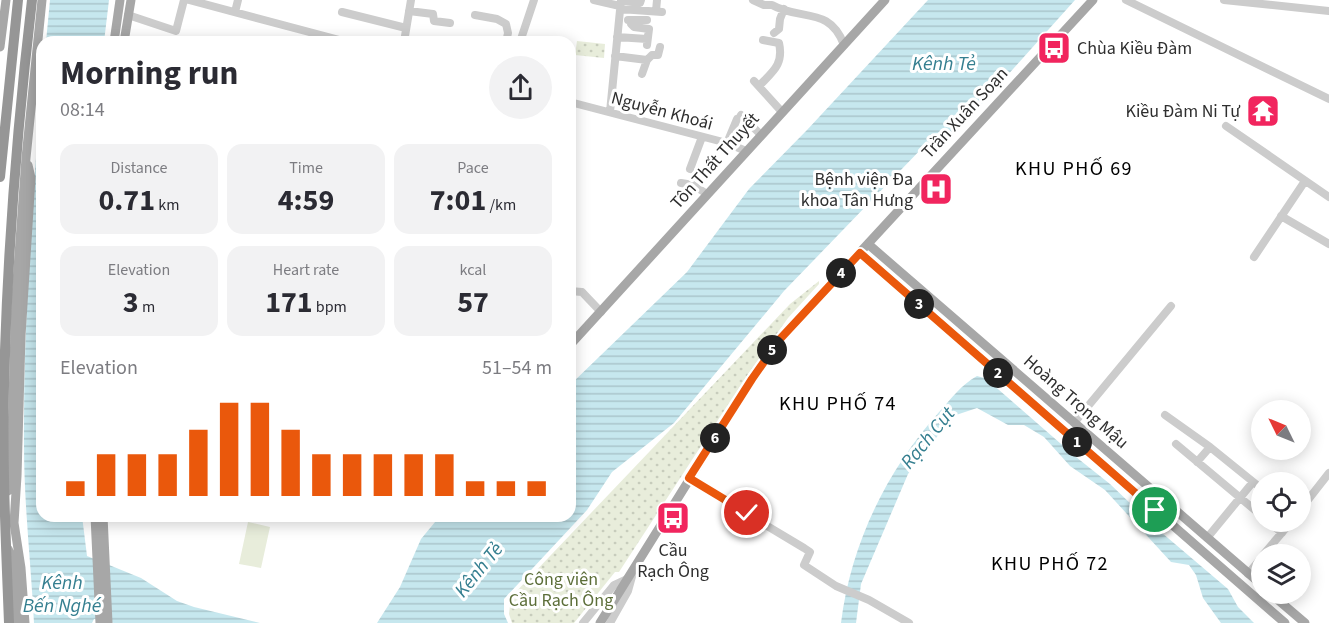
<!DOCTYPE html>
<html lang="en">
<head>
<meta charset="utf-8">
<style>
  :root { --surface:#fff; --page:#f2f2f3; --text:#2b2b33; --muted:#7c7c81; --accent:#ea580c }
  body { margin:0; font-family:"Source Sans 3",sans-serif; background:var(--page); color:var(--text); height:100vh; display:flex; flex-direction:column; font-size:22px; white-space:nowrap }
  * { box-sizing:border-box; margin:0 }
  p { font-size:20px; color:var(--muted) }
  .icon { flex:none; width:33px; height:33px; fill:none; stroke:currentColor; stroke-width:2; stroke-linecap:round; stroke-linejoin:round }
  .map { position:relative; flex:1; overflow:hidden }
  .side { position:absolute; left:36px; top:36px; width:540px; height:486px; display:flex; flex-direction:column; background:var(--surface); border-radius:18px; box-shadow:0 3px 15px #0003 }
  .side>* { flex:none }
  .needle { width:39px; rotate:313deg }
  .buttons { position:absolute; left:1251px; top:400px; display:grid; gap:12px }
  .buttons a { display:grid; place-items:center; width:60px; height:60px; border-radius:50%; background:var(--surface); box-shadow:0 3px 15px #0003; font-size:30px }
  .pin { position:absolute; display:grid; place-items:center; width:51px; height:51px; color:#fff; margin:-26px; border:3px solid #fff; border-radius:50%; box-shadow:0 2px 6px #0007 }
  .km { position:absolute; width:30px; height:30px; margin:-15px; border-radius:50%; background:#222; color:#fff; font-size:16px; line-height:30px; text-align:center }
  .round { display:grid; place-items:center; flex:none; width:63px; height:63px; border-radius:32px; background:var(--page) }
  .summary { display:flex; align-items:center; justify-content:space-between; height:102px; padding:0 24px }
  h1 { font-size:33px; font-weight:700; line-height:45px }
  .figures { display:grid; grid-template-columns:repeat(3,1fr); gap:9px; height:102px; padding:6px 24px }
  .figures div { display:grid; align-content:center; border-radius:15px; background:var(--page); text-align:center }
  .figures b { font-size:30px; font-weight:700 }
  .figures small { font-size:16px; font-weight:400 }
  .figures p { font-size:16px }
  .chart { height:168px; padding:12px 24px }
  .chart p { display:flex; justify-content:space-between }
  .chart svg { width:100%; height:108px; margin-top:6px; stroke:var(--accent); stroke-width:6 }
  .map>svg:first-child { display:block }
  .green { fill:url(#green-dots) }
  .pitch { fill:#e8eddb }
  .water { fill:url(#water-rules) }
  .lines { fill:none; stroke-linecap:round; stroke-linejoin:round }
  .minor { stroke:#ccc; stroke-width:8 }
  .major { stroke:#a7a7a7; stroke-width:9 }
  .highway { stroke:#969696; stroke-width:10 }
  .route-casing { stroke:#fff; stroke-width:12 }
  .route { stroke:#ea580c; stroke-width:8 }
  .labels { text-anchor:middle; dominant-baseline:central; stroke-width:6; stroke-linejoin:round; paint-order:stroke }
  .poi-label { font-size:18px; fill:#2f2f2f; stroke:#fff; text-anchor:end }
  .street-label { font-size:18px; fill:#2f2f2f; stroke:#fff }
  .park-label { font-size:18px; fill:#5c6e39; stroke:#fff }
  .water-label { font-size:20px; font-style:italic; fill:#357f90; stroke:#fff }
  .neighbourhood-label { font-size:20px; letter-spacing:1.5px; fill:#000; stroke:#fff }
</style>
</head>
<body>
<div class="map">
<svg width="1329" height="623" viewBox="0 0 1329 623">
  <defs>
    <pattern id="green-dots" width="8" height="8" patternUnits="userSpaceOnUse" patternTransform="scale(1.5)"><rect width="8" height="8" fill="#e8eddb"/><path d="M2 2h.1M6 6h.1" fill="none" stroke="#c7ccbc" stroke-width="1.8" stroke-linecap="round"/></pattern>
    <pattern id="water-rules" width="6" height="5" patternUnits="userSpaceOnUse" patternTransform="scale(1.5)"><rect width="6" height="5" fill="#c6e7ee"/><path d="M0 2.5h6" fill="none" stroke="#aac6cc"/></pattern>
  </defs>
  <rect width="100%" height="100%" fill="#fff"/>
  <path class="green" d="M577,41L605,44L604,58L575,55Z
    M819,281V284L788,318L746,377L619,572H615L574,623H512L509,614L511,597L790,304Z"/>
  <path class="pitch" d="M248,522L270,527L261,568L239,564Z"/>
  <path class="water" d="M50,0H109L104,42H46Z
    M928,0H1075L943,147L926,144L784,291L674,423L612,472L587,510L504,599V614L508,623H377L400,587L421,539L440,516H570V385L687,272L749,189L807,130Z
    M42,76V516H82L87,556L141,578L177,601L194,607L260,623H114L94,619L92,623H34C31,564 24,505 24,445C23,322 33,199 42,76Z
    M977,376L984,378L991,383L1076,457L1110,484L1155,527L1228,589L1238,607L1254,623H1221L1203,598L1196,575L1189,565L1171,562L1105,490L1070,466L1044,437L1024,425H1008L977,408L953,416L908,474L861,584L856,623H841C851,543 887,470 940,411C952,398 961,385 977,376Z"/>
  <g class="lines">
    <path class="minor" d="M189,0L347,42
      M594,0L620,6
      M621,0L640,3L641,0
      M753,0L764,5H772C800,21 830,6 844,45
      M1126,0L1329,99
      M1224,0L1329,11
      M620,9L662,12
      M409,11L433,14L434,21L450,23
      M656,11L657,0
      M235,12L238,0
      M342,12L406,28
      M128,15L176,31L184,0
      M475,15L497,19L506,24L508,33L506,42
      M628,20H647
      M632,20L631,24L634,27L649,29L647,45
      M774,33L779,29L780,19L784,9
      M617,37L647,39
      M404,42L411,0
      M520,42L534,0
      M615,56L647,60
      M642,74L647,60L652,55H658L660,47
      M754,81L782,112
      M759,86C772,72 784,65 779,43L763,40
      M570,102L727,143L746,151
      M610,112L621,0
      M741,115L761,135
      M1226,126L1329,197
      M727,143L737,119
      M690,169L702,137
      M681,183L693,185L707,194
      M1281,216L1329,244
      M1254,257L1305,181
      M570,291L582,292L601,312
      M1165,415L1210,447L1262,489
      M1074,423L1171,306
      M1176,444L1262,516
      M1197,462L1210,447
      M689,479L804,548L810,552L804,565L836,586L869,600L909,623
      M1300,510L1329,473
      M1269,522L1282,533
      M1207,538L1253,482
      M1263,555L1291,522
      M1248,574L1262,557
      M583,623L614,585L629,578
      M610,623L628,591L633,573"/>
    <path class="major" d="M114,42L120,0
      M124,42L131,0
      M0,47L6,0
      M868,244L1262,585
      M860,253L1285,623
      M570,345L885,0
      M8,491L11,470L16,296L26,158L42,0
      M95,516L100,623
      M103,516L108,623
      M8,549L14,562L17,623
      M1271,594L1305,623
      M25,623L21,568L14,523L17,476L21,336L31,178L28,165
      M600,623L752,379L780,339L1093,0"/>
    <path class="highway" d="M0,177L18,0
      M9,623C6,544 2,465 4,386C7,257 17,128 32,0"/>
  </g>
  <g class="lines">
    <g class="route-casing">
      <path id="route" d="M747,513L689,478L752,379L780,339L860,253L1155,510"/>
    </g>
    <use href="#route" class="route"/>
  </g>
  <defs>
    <g id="bus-square" transform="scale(1.725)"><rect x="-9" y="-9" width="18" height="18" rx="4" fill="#f1255e" stroke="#fff"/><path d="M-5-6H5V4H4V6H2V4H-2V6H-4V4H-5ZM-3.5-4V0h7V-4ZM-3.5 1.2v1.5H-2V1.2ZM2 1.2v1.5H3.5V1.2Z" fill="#fff"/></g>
    <g id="temple-square" transform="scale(1.725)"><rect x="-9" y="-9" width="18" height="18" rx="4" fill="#f1255e" stroke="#fff"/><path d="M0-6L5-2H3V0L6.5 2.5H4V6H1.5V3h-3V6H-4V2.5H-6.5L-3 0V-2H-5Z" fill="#fff"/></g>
    <g id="hospital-square" transform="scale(1.725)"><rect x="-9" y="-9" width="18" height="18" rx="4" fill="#f1255e" stroke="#fff"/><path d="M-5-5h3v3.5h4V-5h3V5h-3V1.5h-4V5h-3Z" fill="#fff"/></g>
  </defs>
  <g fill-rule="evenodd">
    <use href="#bus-square" x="1054" y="48"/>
    <use href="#temple-square" x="1263" y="111"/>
    <use href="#hospital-square" x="936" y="189"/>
    <use href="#bus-square" x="673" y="518"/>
  </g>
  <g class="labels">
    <g class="poi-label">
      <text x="1077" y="48" text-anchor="start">Chùa Kiều Đàm</text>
      <text x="1240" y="111">Kiều Đàm Ni Tự</text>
      <text x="913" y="179">Bệnh viện Đa<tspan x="913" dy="21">khoa Tân Hưng</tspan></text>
      <text x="673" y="550" text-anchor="middle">Cầu<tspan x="673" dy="21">Rạch Ông</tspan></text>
    </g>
    <g class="street-label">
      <text transform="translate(662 111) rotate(15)">Nguyễn Khoái</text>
      <text transform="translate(965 113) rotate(-47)">Trần Xuân Soạn</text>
      <text transform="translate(715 161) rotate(-48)">Tôn Thất Thuyết</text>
      <text transform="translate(1076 402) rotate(41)">Hoàng Trọng Mậu</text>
    </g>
    <g class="park-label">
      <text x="561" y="579">Công viên<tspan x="561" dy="21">Cầu Rạch Ông</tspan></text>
    </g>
    <g class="water-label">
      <text x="944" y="64">Kênh Tẻ</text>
      <text transform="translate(928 438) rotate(-51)">Rạch Cụt</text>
      <text transform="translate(479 570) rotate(-51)">Kênh Tẻ</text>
      <text x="62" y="583">Kênh<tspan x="62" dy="23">Bến Nghé</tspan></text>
    </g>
    <g class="neighbourhood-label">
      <text x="1074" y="169">KHU PHỐ 69</text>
      <text x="838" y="404">KHU PHỐ 74</text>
      <text x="1050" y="564">KHU PHỐ 72</text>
    </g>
  </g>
</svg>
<div class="buttons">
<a><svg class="needle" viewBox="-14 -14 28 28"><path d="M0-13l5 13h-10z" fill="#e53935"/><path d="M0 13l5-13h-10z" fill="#7c7c81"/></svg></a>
<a><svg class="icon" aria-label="locate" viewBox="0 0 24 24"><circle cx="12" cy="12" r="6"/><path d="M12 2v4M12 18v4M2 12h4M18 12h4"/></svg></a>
<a><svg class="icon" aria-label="layers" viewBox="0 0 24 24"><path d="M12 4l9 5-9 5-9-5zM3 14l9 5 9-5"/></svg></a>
</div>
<div class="pin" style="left:1155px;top:510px;background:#1e9e55"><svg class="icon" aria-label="arrive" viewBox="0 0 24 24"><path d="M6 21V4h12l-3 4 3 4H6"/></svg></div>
<div class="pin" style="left:747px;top:513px;background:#d93025"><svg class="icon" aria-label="check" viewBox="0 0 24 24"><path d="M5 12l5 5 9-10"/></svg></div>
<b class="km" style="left:1077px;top:442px">1</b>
<b class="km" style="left:998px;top:373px">2</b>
<b class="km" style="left:919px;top:304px">3</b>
<b class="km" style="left:841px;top:273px">4</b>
<b class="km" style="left:772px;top:350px">5</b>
<b class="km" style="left:715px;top:438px">6</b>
<section class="side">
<div class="summary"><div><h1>Morning run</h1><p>08:14</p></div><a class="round"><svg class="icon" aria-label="share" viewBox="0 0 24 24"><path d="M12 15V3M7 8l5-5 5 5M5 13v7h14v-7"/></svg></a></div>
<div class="figures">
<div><p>Distance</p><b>0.71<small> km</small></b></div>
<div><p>Time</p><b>4:59</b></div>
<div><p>Pace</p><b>7:01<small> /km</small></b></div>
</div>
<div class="figures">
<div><p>Elevation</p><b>3<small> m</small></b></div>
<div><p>Heart rate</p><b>171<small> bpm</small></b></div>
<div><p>kcal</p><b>57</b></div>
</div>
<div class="chart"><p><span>Elevation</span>51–54 m</p>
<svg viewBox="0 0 160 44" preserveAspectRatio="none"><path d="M5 44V38M15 44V27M25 44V27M35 44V27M45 44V17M55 44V6M65 44V6M75 44V17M85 44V27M95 44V27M105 44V27M115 44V27M125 44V27M135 44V38M145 44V38M155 44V38"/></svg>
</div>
</section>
</div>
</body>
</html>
